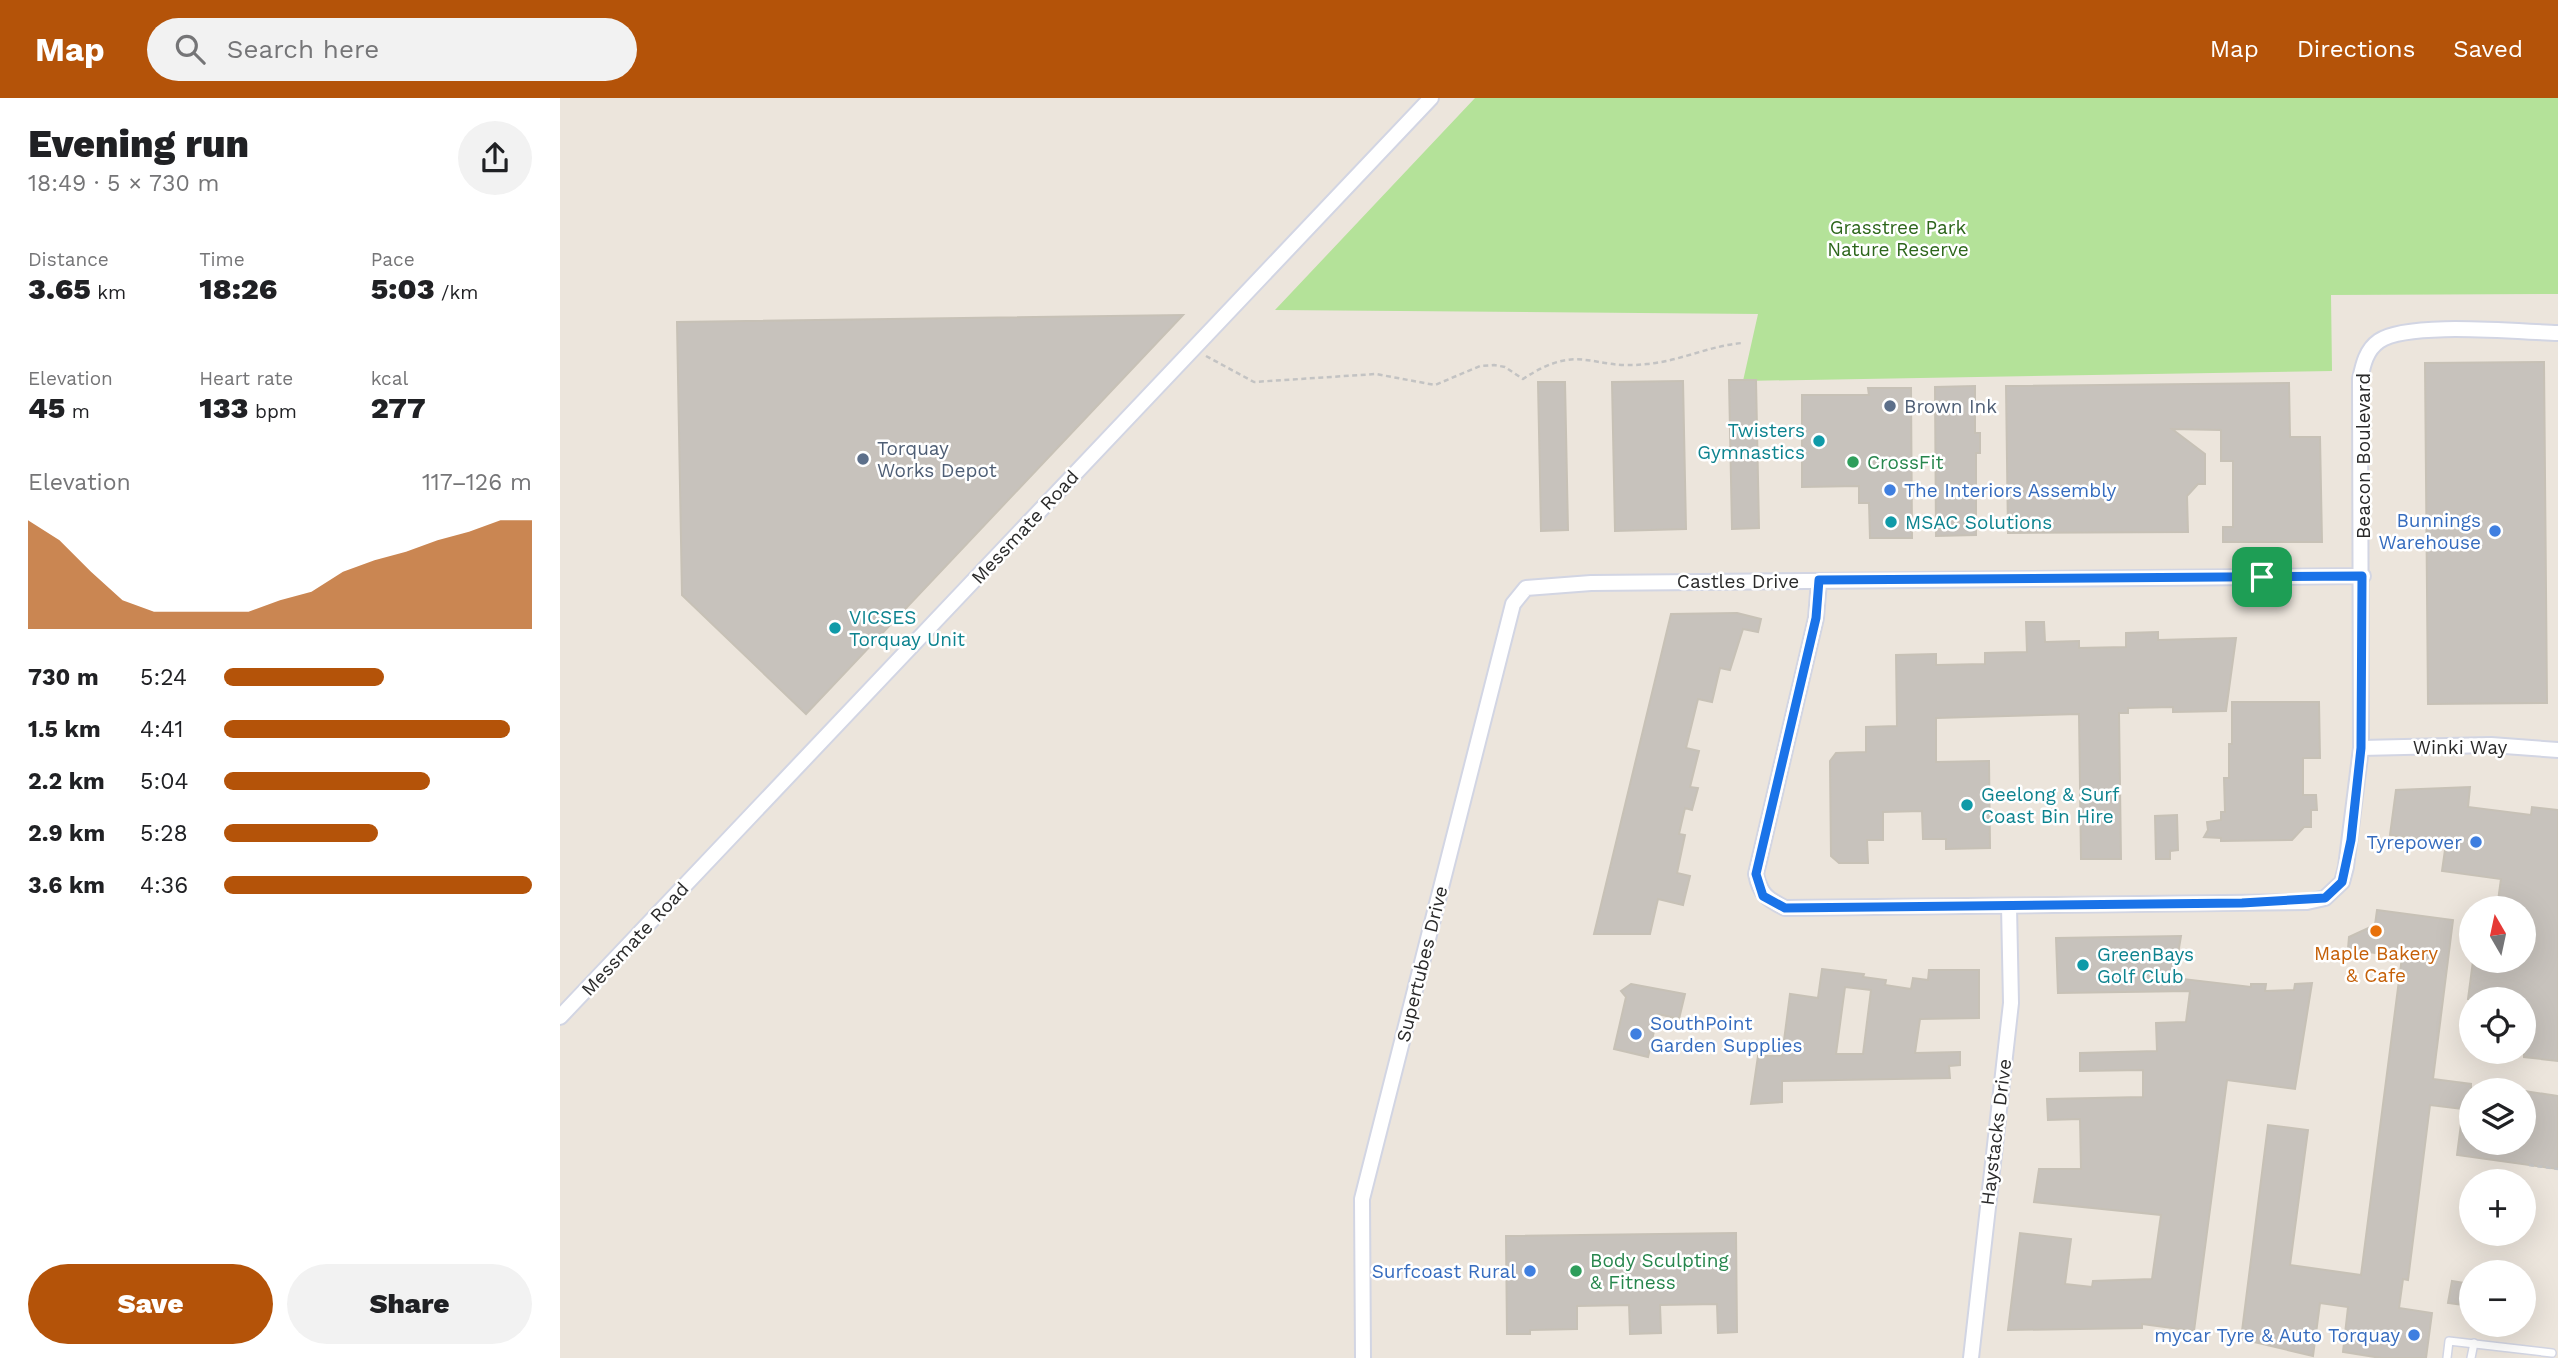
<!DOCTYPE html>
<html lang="en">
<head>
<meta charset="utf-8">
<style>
  :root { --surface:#fff; --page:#f2f2f2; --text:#202124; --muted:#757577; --accent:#b45309 }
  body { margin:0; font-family:"Work Sans",sans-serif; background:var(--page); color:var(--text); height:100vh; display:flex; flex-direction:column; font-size:26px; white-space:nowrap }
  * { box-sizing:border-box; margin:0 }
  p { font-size:23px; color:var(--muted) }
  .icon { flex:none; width:38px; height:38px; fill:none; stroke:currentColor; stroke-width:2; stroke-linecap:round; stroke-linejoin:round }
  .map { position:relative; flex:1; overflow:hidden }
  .drawer { display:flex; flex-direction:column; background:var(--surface); width:560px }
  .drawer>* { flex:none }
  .needle { width:46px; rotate:351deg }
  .tools { position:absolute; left:1899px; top:798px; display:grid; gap:14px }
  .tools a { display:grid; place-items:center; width:77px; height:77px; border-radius:50%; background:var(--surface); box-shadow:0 7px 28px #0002; font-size:35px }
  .pin { position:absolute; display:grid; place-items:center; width:60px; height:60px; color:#fff; margin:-30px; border-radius:14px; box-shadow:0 4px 10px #0006 }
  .round { display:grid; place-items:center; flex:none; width:74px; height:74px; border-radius:37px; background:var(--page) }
  .head { display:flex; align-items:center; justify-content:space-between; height:119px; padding:0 28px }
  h1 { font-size:38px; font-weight:800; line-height:52px }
  .figures { display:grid; grid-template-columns:repeat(3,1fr); gap:10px; height:119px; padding:7px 28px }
  .figures div { display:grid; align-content:center }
  .figures b { font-size:30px; font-weight:800 }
  .figures small { font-size:19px; font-weight:400 }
  .figures p { font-size:19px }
  .chart { height:196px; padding:14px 28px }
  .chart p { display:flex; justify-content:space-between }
  .chart svg { width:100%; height:126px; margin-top:7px; fill:var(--accent); opacity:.7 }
  .button { display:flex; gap:14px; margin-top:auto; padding:14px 28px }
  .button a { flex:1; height:80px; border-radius:42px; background:var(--accent); color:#fff; font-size:28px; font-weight:800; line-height:80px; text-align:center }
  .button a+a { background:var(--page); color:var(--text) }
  ul { padding:0 28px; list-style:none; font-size:23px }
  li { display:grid; grid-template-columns:112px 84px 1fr; align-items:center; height:52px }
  li i { height:18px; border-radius:9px; background:var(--accent) }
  header { display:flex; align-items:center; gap:42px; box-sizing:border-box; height:98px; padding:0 35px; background:var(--accent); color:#fff }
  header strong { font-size:33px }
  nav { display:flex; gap:38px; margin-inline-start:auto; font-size:24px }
  .search { width:490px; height:63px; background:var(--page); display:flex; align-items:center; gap:18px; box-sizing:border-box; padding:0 24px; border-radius:38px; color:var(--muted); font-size:26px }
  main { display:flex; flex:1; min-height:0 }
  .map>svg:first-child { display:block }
  .green { fill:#b4e299 }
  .building { fill:#c7c2bc; stroke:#c7c1b6; stroke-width:2; fill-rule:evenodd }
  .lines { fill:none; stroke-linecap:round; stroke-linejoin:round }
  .service-casing { stroke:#d2d5e3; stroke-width:10 }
  .minor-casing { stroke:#d2d5e3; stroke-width:18 }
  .path { stroke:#c3c3c3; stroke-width:2.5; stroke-dasharray:5 3.5; stroke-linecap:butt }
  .service { stroke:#fff; stroke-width:7 }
  .minor { stroke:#fff; stroke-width:14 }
  .route-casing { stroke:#fff; stroke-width:14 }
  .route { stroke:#1a73e8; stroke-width:9 }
  .service-dot { fill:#5c6f8a; stroke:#fff; stroke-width:2.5 }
  .culture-dot { fill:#0f9aa8; stroke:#fff; stroke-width:2.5 }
  .leisure-dot { fill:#2e9e5b; stroke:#fff; stroke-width:2.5 }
  .shop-dot { fill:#3f7fe0; stroke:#fff; stroke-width:2.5 }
  .food-dot { fill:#e8710a; stroke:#fff; stroke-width:2.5 }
  .labels { text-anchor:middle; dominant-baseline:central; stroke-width:5; stroke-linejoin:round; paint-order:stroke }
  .park-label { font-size:19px; fill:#2d661b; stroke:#fff }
  .service-label { font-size:19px; fill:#4e5e75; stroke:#fff; text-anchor:start }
  .culture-label { font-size:19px; fill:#0d838f; stroke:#fff; text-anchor:start }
  .street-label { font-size:19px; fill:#2a2a2a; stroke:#fff }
  .leisure-label { font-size:19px; fill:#27864d; stroke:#fff; text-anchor:start }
  .shop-label { font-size:19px; fill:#366cbe; stroke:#fff; text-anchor:end }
  .food-label { font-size:19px; fill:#c56008; stroke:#fff }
</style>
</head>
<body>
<header>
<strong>Map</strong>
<div class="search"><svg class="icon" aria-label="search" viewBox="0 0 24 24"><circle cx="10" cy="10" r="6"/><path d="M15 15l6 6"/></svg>Search here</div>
<nav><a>Map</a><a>Directions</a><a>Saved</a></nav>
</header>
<main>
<section class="drawer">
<div class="head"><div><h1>Evening run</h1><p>18:49 · 5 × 730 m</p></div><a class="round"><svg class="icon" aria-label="share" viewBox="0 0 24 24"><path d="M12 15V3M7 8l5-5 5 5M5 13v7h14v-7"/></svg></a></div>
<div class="figures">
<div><p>Distance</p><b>3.65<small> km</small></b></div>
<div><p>Time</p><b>18:26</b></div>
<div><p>Pace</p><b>5:03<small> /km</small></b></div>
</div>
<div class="figures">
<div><p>Elevation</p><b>45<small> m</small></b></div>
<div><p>Heart rate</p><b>133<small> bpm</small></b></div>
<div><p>kcal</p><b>277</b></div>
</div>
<div class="chart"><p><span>Elevation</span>117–126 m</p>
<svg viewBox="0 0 160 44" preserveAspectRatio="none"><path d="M0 44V6L10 13L20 24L30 34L40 38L50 38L60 38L70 38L80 34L90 31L100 24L110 20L120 17L130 13L140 10L150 6L160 6V44z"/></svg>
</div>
<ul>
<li><b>730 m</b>5:24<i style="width:52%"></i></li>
<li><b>1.5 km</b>4:41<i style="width:93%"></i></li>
<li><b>2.2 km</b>5:04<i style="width:67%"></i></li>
<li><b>2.9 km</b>5:28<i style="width:50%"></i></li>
<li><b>3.6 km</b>4:36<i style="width:100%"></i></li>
</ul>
<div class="button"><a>Save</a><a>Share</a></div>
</section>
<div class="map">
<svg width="1998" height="1260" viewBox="0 0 1998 1260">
  <rect width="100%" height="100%" fill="#ece5dc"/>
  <path class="green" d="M915,0H1998V196L1771,197L1772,273L1183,283L1198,216L715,212Z"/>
  <path class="building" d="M623,217L246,616L122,497L117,224Z
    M1984,264L1987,605L1868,606L1865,265Z
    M1169,282H1196L1199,430L1172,431Z
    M1123,283L1126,431L1055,433L1052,284Z
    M978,284H1005L1008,432L981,433Z
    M1729,285L1730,339H1760L1762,444H1663V429H1673V363H1661V332L1612,331L1645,356V386H1638L1627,398L1628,434L1448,435L1446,288Z
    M1415,288V335H1420V355H1416V437L1376,438L1375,289Z
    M1308,290H1351L1352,440H1310L1309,405H1299V388L1242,389V297H1309Z
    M1177,515L1201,521L1198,534L1183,531L1170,572L1160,570L1152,604L1138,601L1126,650L1139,653L1130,689L1138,690L1132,712L1125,710L1119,736L1125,737L1117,775L1130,778L1123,807L1098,801L1090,836H1034L1111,516Z
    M1466,524H1484L1485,544L1519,543V550L1566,549V535L1598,534V542L1676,540L1666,613L1613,614V609L1568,610V615H1559L1561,761H1521L1519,616L1376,620V664L1429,663L1430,750L1386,751V741H1363L1362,713L1323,714V742H1307L1308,765H1279L1271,758L1270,663L1276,655L1306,654V629L1337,628L1336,557L1376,556V567L1425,566V555L1467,554Z
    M1672,604H1759L1760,660H1743V697H1756L1757,712H1751V729H1744L1732,742L1661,743V740L1644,739L1648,732L1647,724L1661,722V714H1665L1664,680H1669V646H1672Z
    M1910,689L1908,709L1971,717L1972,709L1998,712V963L1964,959V901H1908L1913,863H1964V810H1937L1941,781L1882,773L1886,745L1830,737L1836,692Z
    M1617,717L1618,752L1610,753V761H1596L1595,718Z
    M1817,812L1893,822L1873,981L1911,986V1045H1964V993L1998,998V1071L1897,1057L1903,1011L1870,1007L1848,1182L1843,1181L1839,1210L1872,1215L1866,1260H1821L1783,1254L1788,1209L1760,1205L1753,1258L1681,1241L1708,1027L1748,1032L1730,1167L1801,1177L1842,859L1788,851L1789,839L1815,827Z
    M1621,838L1614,880L1691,889V886H1706L1705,893L1734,892L1735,886L1752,885L1735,991L1667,982L1634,1233L1582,1226V1230L1448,1232L1460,1135L1511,1141L1505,1186L1532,1189L1533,1183L1592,1181L1601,1117L1474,1104L1479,1071H1521L1520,1021L1488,1022L1487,1001L1583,999V972L1520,973V955L1597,953L1596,925L1626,924L1630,893L1498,895L1496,840Z
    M1262,871L1304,876L1303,879L1326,882L1325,887L1351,891L1353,880L1368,882L1369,872H1419V920L1360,921L1355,955L1400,954V967L1389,968L1390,980L1222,983V1004L1191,1006L1198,958H1222L1230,896L1258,900ZM1285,889L1311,892L1303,956H1276Z
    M1071,886L1125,896L1119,921L1098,916L1088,959L1054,951L1066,899L1061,893Z
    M1176,1135L1177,1234L1158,1235L1157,1206L1100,1207L1101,1235L1070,1236L1069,1207L1017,1208V1231L970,1232V1236H947L946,1138Z
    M1892,1183L1911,1186V1208L1888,1205Z"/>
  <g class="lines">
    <g class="service-casing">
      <path id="service" d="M1887,1260L1889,1243L1992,1255
        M1911,1260L1914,1245"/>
    </g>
    <g class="minor-casing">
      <path id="minor" d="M1259,483L1256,520L1196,776C1200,796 1207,801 1225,810L1747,804L1765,800L1782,784L1786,769L1801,650L1800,281C1803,267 1806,252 1819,243C1848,223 1959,234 1998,235
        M1801,650L1931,647L1998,652
        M0,919L871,0
        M803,1260L802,1101L953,506L966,490L1031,485L1803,478
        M1411,1260L1451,905L1449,808"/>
    </g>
    <path class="path" d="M646,258L694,284L816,276L875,287L920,268L934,267L945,269L963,281C1021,243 1030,273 1087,266C1120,263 1149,248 1182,245
      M1969,1067L1998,1071"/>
    <use href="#service" class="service"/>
    <use href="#minor" class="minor"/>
  </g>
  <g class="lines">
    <g class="route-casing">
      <path id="route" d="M1802,478L1801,650L1791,742L1782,784L1765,800L1682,805L1225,810L1203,798L1196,776L1256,520L1259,482Z"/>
    </g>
    <use href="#route" class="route"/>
  </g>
  <g class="service-dot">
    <circle cx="1330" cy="308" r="7"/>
    <circle cx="303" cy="361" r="7"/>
  </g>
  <g class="culture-dot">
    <circle cx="1259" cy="343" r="7"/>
    <circle cx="1331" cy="424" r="7"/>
    <circle cx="275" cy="530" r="7"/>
    <circle cx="1407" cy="707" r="7"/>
    <circle cx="1523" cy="867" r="7"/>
  </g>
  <g class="leisure-dot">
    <circle cx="1293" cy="364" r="7"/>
    <circle cx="1016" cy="1173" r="7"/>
  </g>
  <g class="shop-dot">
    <circle cx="1330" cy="392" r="7"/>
    <circle cx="1935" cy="433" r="7"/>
    <circle cx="1916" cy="744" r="7"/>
    <circle cx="1076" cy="936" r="7"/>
    <circle cx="970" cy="1173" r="7"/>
    <circle cx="1854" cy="1237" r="7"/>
  </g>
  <circle class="food-dot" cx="1816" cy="833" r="7"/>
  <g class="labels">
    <g class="park-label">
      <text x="1338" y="129">Grasstree Park<tspan x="1338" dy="22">Nature Reserve</tspan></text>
    </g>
    <g class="service-label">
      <text x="1344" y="308">Brown Ink</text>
      <text x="317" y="350">Torquay<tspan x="317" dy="22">Works Depot</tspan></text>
    </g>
    <g class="culture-label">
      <text x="1245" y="332" text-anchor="end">Twisters<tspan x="1245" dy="22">Gymnastics</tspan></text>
      <text x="1345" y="424">MSAC Solutions</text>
      <text x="289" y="519">VICSES<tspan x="289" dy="22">Torquay Unit</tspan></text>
      <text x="1421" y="696">Geelong &amp; Surf<tspan x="1421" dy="22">Coast Bin Hire</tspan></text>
      <text x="1537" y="856">GreenBays<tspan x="1537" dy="22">Golf Club</tspan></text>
    </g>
    <g class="street-label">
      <text transform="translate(1803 358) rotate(-90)">Beacon Boulevard</text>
      <text transform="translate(465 429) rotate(-47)">Messmate Road</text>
      <text x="1178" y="483">Castles Drive</text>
      <text x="1900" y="649">Winki Way</text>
      <text transform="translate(75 841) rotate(-47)">Messmate Road</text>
      <text transform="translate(862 866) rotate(-76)">Supertubes Drive</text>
      <text transform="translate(1436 1034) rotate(-83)">Haystacks Drive</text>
    </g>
    <g class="leisure-label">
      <text x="1307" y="364">CrossFit</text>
      <text x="1030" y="1162">Body Sculpting<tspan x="1030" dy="22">&amp; Fitness</tspan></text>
    </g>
    <g class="shop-label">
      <text x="1344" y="392" text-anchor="start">The Interiors Assembly</text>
      <text x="1921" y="422">Bunnings<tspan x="1921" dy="22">Warehouse</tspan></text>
      <text x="1902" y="744">Tyrepower</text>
      <text x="1090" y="925" text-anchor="start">SouthPoint<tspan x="1090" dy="22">Garden Supplies</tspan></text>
      <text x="956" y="1173">Surfcoast Rural</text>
      <text x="1840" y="1237">mycar Tyre &amp; Auto Torquay</text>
    </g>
    <g class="food-label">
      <text x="1816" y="855">Maple Bakery<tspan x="1816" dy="22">&amp; Cafe</tspan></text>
    </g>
  </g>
</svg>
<div class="tools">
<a><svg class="needle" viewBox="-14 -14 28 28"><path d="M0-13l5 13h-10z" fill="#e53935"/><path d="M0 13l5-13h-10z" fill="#757577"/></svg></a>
<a><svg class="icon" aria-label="locate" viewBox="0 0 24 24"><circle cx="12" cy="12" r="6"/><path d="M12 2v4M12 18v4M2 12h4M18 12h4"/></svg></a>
<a><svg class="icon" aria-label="layers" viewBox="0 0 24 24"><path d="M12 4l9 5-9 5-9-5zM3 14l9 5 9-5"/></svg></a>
<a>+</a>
<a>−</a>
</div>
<div class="pin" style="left:1702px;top:479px;background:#1e9e55"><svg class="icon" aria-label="arrive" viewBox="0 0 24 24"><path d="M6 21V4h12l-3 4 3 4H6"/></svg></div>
</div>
</main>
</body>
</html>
